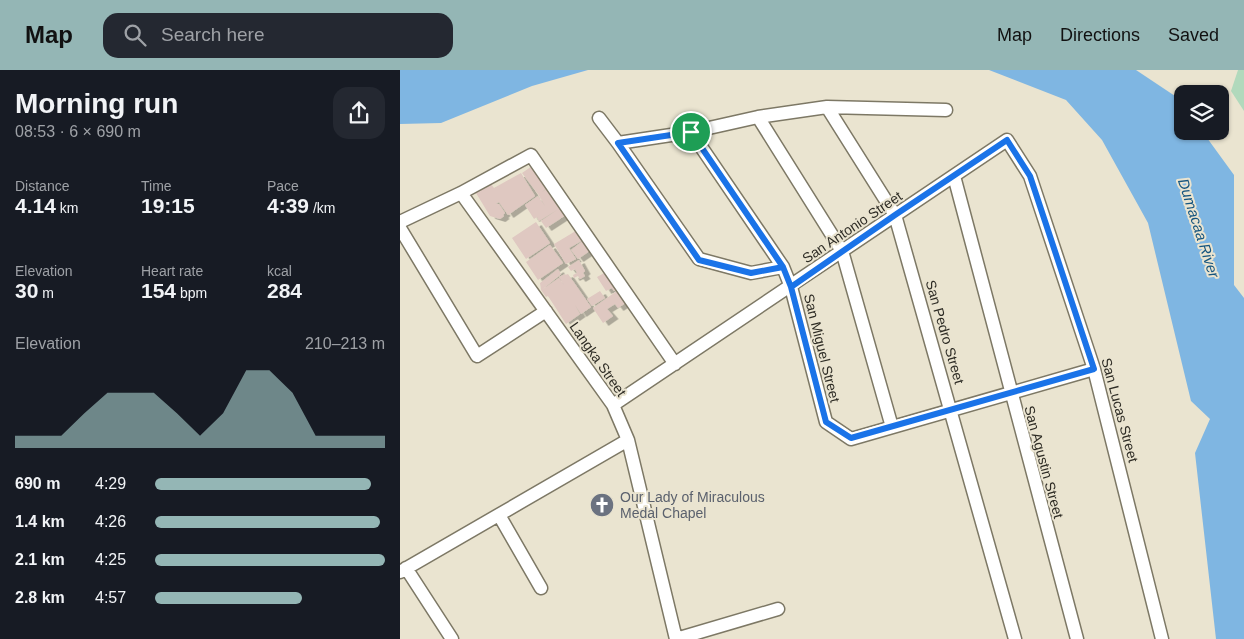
<!DOCTYPE html>
<html lang="en">
<head>
<meta charset="utf-8">
<style>
  :root { --surface:#171b24; --page:#242831; --text:#f1f3f6; --muted:#9ea1a6; --accent:#94b6b5 }
  body { margin:0; font-family:Arial,sans-serif; background:var(--page); color:var(--text); height:100vh; display:flex; flex-direction:column; font-size:19px; white-space:nowrap }
  * { box-sizing:border-box; margin:0 }
  p { font-size:16px; color:var(--muted) }
  .icon { flex:none; width:28px; height:28px; fill:none; stroke:currentColor; stroke-width:2; stroke-linecap:round; stroke-linejoin:round }
  .map { position:relative; flex:1; overflow:hidden }
  .drawer { display:flex; flex-direction:column; background:var(--surface); width:400px }
  .drawer>* { flex:none }
  .tools { position:absolute; left:774px; top:15px; display:grid; gap:10px }
  .tools a { display:grid; place-items:center; width:55px; height:55px; border-radius:10px; background:var(--surface); box-shadow:0 1px 4px #0004; font-size:25px }
  .pin { position:absolute; display:grid; place-items:center; width:42px; height:42px; color:#fff; margin:-21px; border:2px solid #fff; border-radius:50%; box-shadow:0 1px 5px #0007 }
  .round { display:grid; place-items:center; flex:none; width:52px; height:52px; border-radius:15px; background:var(--page) }
  .summary { display:flex; align-items:center; justify-content:space-between; height:85px; padding:0 15px }
  h1 { font-size:28px; font-weight:700; line-height:38px }
  .stats { display:grid; grid-template-columns:repeat(3,1fr); gap:8px; height:85px; padding:5px 15px }
  .stats div { display:grid; align-content:center }
  .stats b { font-size:21px; font-weight:700 }
  .stats small { font-size:14px; font-weight:400 }
  .stats p { font-size:14px }
  .chart { height:140px; padding:10px 15px }
  .chart p { display:flex; justify-content:space-between }
  .chart svg { width:100%; height:90px; margin-top:5px; fill:var(--accent); opacity:.7 }
  ul { padding:0 15px; list-style:none; font-size:16px }
  li { display:grid; grid-template-columns:80px 60px 1fr; align-items:center; height:38px }
  li i { height:12px; border-radius:6px; background:var(--accent) }
  header { display:flex; align-items:center; gap:30px; box-sizing:border-box; height:70px; padding:0 25px; background:var(--accent); color:#111 }
  header strong { font-size:24px }
  nav { display:flex; gap:28px; margin-inline-start:auto; font-size:18px }
  .search { width:350px; height:45px; background:var(--page); display:flex; align-items:center; gap:12px; box-sizing:border-box; padding:0 18px; border-radius:15px; color:var(--muted); font-size:19px }
  main { display:flex; flex:1; min-height:0 }
  .map>svg:first-child { display:block }
  .green { fill:#b1d9bc }
  .water { fill:#7fb6e2 }
  .building { fill:#dfc8c1; filter:url(#shadow) }
  .lines { fill:none; stroke-linecap:round; stroke-linejoin:round }
  .street-casing { stroke:#7d7865; stroke-width:15 }
  .street { stroke:#fff; stroke-width:12 }
  .route-casing { stroke:#fff; stroke-width:10 }
  .route { stroke:#1a73e8; stroke-width:6 }
  .labels { text-anchor:middle; dominant-baseline:central; stroke-width:4; stroke-linejoin:round; paint-order:stroke }
  .street-label { font-size:14px; fill:#2e2c25; stroke:#eae4d0 }
  .worship-label { font-size:14px; fill:#5b616d; stroke:#eae4d0; text-anchor:start }
  .water-label { font-size:15px; font-style:italic; fill:#16557f; stroke:#eae4d0 }
</style>
</head>
<body>
<header>
<strong>Map</strong>
<div class="search"><svg class="icon" aria-label="search" viewBox="0 0 24 24"><circle cx="10" cy="10" r="6"/><path d="M15 15l6 6"/></svg>Search here</div>
<nav><a>Map</a><a>Directions</a><a>Saved</a></nav>
</header>
<main>
<section class="drawer">
<div class="summary"><div><h1>Morning run</h1><p>08:53 · 6 × 690 m</p></div><a class="round"><svg class="icon" aria-label="share" viewBox="0 0 24 24"><path d="M12 15V3M7 8l5-5 5 5M5 13v7h14v-7"/></svg></a></div>
<div class="stats">
<div><p>Distance</p><b>4.14<small> km</small></b></div>
<div><p>Time</p><b>19:15</b></div>
<div><p>Pace</p><b>4:39<small> /km</small></b></div>
</div>
<div class="stats">
<div><p>Elevation</p><b>30<small> m</small></b></div>
<div><p>Heart rate</p><b>154<small> bpm</small></b></div>
<div><p>kcal</p><b>284</b></div>
</div>
<div class="chart"><p><span>Elevation</span>210–213 m</p>
<svg viewBox="0 0 160 44" preserveAspectRatio="none"><path d="M0 44V38L10 38L20 38L30 27L40 17L50 17L60 17L70 27L80 38L90 27L100 6L110 6L120 17L130 38L140 38L150 38L160 38V44z"/></svg>
</div>
<ul>
<li><b>690 m</b>4:29<i style="width:94%"></i></li>
<li><b>1.4 km</b>4:26<i style="width:98%"></i></li>
<li><b>2.1 km</b>4:25<i style="width:100%"></i></li>
<li><b>2.8 km</b>4:57<i style="width:64%"></i></li>
</ul>
</section>
<div class="map">
<svg width="844" height="569" viewBox="0 0 844 569">
  <defs>
    <filter id="shadow"><feDropShadow dx="5.5" dy="3" stdDeviation="0" flood-color="#0004"/></filter>
  </defs>
  <rect width="100%" height="100%" fill="#eae4d0"/>
  <path class="green" d="M838,0H844V41L831,21Z"/>
  <path class="water" d="M0,0H188L132,16L41,53L0,54Z
    M589,0H736L778,28L782,34V61H802L834,105V215L844,228V569H816L795,383L810,349L791,331L748,153L702,70L666,30Z"/>
  <path class="building" d="M135,94L150,115L142,122L151,116L169,143L146,158L141,151L157,140L139,151L137,147L134,149L125,135L138,126L145,136L138,124L122,103Z
    M121,103L135,126L108,145L99,132L96,134H99L105,143L103,145L104,146L100,149L90,146L76,123L91,114L94,118Z
    M136,152L150,173L126,189L112,168Z
    M179,159L185,169L169,178L176,189L166,194L154,174Z
    M184,170L191,180L178,189L171,180Z
    M150,175L163,193L138,210L126,192Z
    M179,190L185,201L183,203L185,206L180,209L178,206L174,208L173,205L177,203L175,199L171,201L168,197Z
    M158,199L161,204L143,219L159,208L164,215L159,207L165,204V205L168,204L191,237L181,244L175,235L180,244L166,254L148,226L146,227L141,220L140,213Z
    M208,201L217,219L214,221L212,218L206,221L197,207Z
    M221,218L230,230L218,238L215,234L207,239L213,246L203,253L193,238Z
    M200,221L205,228L192,236L187,229Z"/>
  <g class="lines">
    <g class="street-casing">
      <path id="street" d="M427,37L495,145L615,569
        M358,47L442,181L492,357
        M199,48L218,73L299,189L351,203L383,197
        M291,62L383,197L391,217L426,352L451,369L694,299
        M218,73L291,62L358,47L427,37L546,40
        M554,106L677,569
        M61,123L213,335L228,370L276,569L378,539
        M0,152L61,123L131,85L275,294
        M0,158L77,286L146,241
        M213,335L607,70L630,106L694,299L762,569
        M99,445L141,518
        M6,498L52,569
        M0,502L228,370"/>
    </g>
    <use href="#street" class="street"/>
  </g>
  <g class="lines">
    <g class="route-casing">
      <path id="route" d="M291,62L383,197L391,217L495,145L607,70L630,106L694,299L451,368L426,352L391,217L383,197L351,203L299,190L218,73L291,62"/>
    </g>
    <use href="#route" class="route"/>
  </g>
  <defs>
    <g id="church-disc" transform="scale(1.25)"><circle r="9.5" fill="#6b7280" stroke="#eae4d0"/><path d="M-1.2-6h2.4v3.5h3.3v2.4h-3.3V6h-2.4V-.1h-3.3v-2.4h3.3Z" fill="#fff"/></g>
  </defs>
  <g fill-rule="evenodd">
    <use href="#church-disc" x="202" y="435"/>
  </g>
  <g class="labels">
    <g class="street-label">
      <text transform="translate(452 157) rotate(-34)">San Antonio Street</text>
      <text transform="translate(545 262) rotate(74)">San Pedro Street</text>
      <text transform="translate(422 278) rotate(76)">San Miguel Street</text>
      <text transform="translate(198 289) rotate(55)">Langka Street</text>
      <text transform="translate(720 340) rotate(75)">San Lucas Street</text>
      <text transform="translate(644 392) rotate(75)">San Agustin Street</text>
    </g>
    <g class="worship-label">
      <text x="220" y="427">Our Lady of Miraculous<tspan x="220" dy="16">Medal Chapel</tspan></text>
    </g>
    <g class="water-label">
      <text transform="translate(799 158) rotate(72)">Dumacaa River</text>
    </g>
  </g>
</svg>
<div class="tools">
<a><svg class="icon" aria-label="layers" viewBox="0 0 24 24"><path d="M12 4l9 5-9 5-9-5zM3 14l9 5 9-5"/></svg></a>
</div>
<div class="pin" style="left:291px;top:62px;background:#1e9e55"><svg class="icon" aria-label="arrive" viewBox="0 0 24 24"><path d="M6 21V4h12l-3 4 3 4H6"/></svg></div>
</div>
</main>
</body>
</html>
